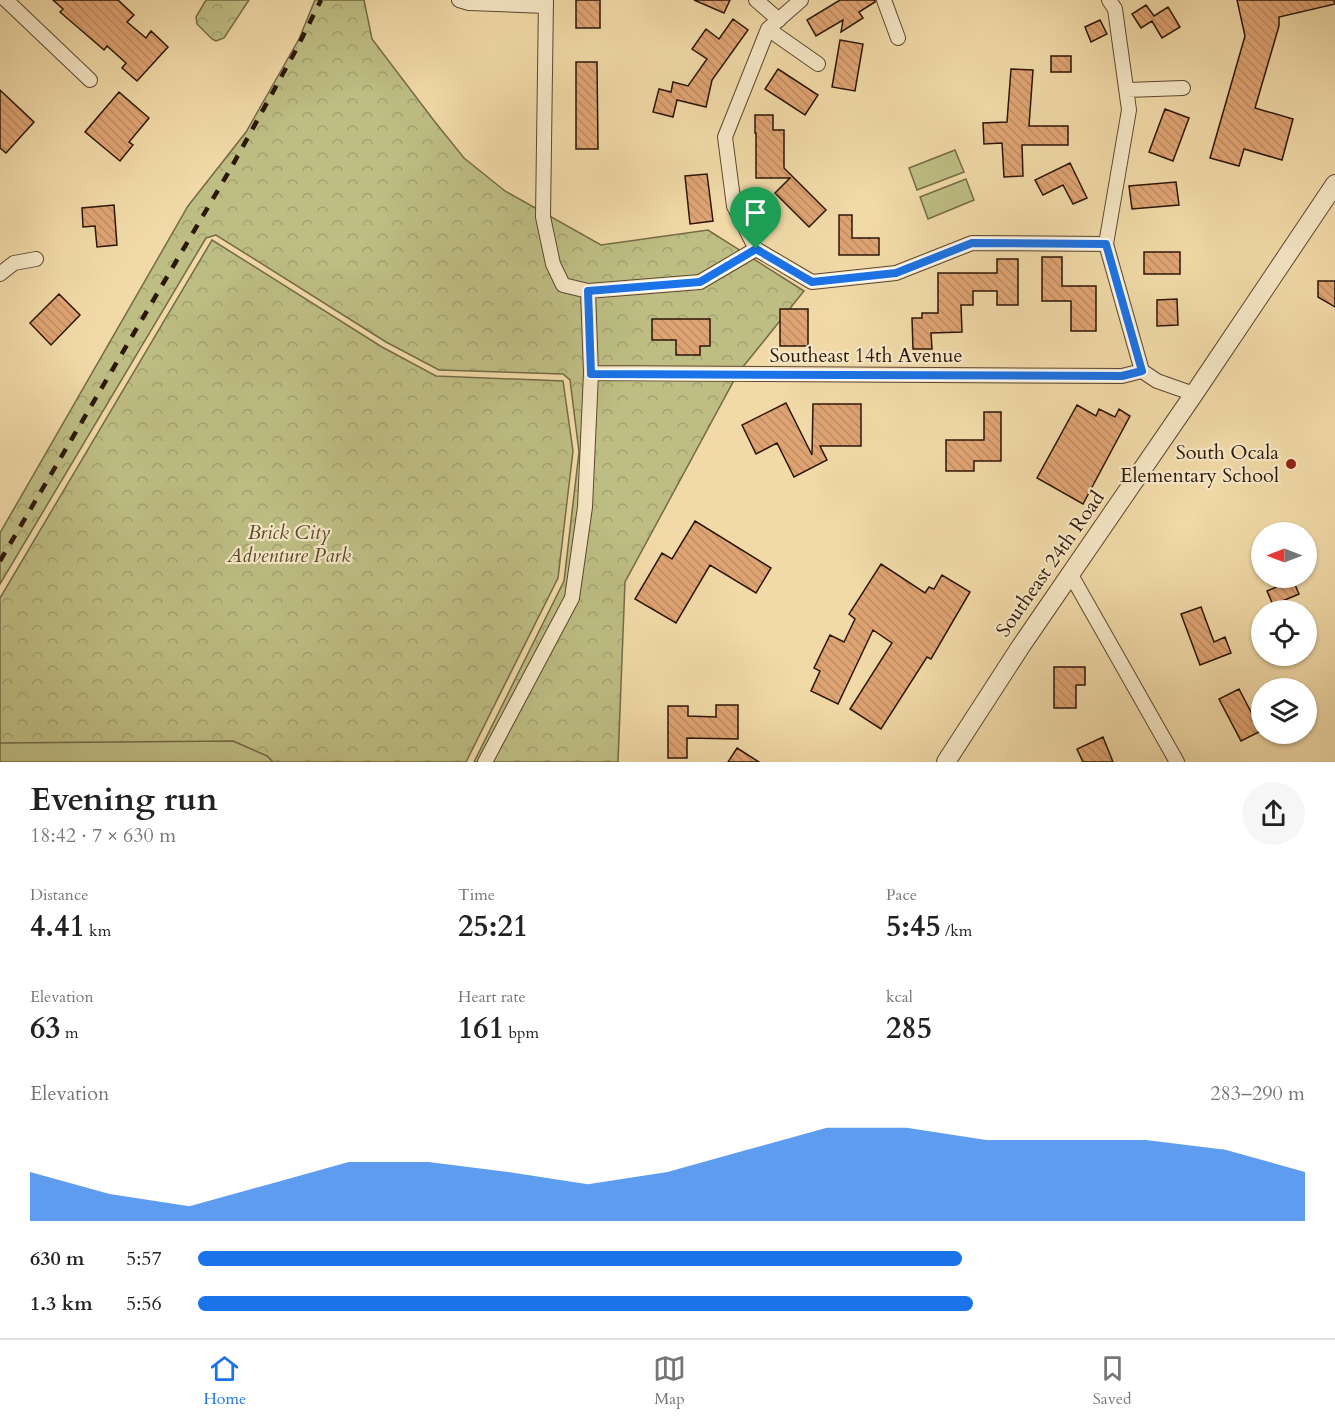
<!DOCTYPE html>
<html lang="en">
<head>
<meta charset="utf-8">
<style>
  :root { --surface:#fff; --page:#f6f6f6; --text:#222; --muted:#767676; --line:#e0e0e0; --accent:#1a73e8 }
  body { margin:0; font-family:Cardo,serif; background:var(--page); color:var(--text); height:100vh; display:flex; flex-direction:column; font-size:22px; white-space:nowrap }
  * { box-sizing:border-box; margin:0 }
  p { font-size:20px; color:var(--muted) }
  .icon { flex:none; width:33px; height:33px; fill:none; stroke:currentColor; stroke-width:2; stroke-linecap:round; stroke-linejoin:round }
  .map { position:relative; height:762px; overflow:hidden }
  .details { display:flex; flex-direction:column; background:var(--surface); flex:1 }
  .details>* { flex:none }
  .needle { width:39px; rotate:270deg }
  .buttons { position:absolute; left:1251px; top:522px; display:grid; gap:12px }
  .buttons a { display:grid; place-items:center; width:66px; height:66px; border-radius:50%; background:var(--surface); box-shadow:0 2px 4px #0004; font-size:30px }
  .pin { position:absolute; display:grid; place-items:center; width:51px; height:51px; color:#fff; margin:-62px -26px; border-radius:50% 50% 50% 0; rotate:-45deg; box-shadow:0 0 6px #0007 }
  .pin .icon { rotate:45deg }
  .round { display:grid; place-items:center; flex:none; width:63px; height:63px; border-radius:32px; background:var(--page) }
  .head { display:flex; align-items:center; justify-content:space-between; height:102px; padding:0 30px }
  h1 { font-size:33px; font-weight:800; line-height:45px }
  .figures { display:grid; grid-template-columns:repeat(3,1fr); gap:9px; height:102px; padding:6px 30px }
  .figures div { display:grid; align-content:center }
  .figures b { font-size:30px; font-weight:800 }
  .figures small { font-size:16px; font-weight:400 }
  .figures p { font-size:16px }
  .chart { height:168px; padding:12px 30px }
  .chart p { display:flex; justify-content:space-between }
  .chart svg { width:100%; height:108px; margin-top:6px; fill:var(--accent); opacity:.7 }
  ul { padding:0 30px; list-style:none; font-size:20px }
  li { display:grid; grid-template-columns:96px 72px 1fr; align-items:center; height:45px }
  li i { height:15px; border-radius:8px; background:var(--accent) }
  .tab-bar { display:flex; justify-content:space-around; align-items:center; height:84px; border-top:2px solid var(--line); background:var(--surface); font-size:16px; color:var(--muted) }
  .tab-bar a { display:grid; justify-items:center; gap:3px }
  .tab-bar .selected { color:var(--accent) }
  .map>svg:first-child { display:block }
  .forest { fill:url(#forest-crowns); stroke:#756a46; stroke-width:1.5 }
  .pitch { fill:#bebe84; stroke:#756a46; stroke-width:1.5 }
  .building { fill:url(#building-back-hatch); stroke:#2c1608; stroke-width:1.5 }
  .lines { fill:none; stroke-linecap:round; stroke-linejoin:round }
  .minor-casing { stroke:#5d4730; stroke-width:16 }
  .tertiary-casing { stroke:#5d4730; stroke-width:20 }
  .minor { stroke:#f6e7c6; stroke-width:14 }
  .tertiary { stroke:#f6e7c6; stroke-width:18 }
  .rail { stroke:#2c1608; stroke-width:4.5; stroke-dasharray:10 10; stroke-linecap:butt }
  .route-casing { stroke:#fff; stroke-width:12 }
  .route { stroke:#1a73e8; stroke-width:8 }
  .poi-dot { fill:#8f2418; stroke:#f6e7c6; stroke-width:2 }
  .labels { text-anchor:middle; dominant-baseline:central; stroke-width:4.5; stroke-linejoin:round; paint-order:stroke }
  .street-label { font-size:20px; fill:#2c1608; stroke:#f6e7c6 }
  .poi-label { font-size:20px; fill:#2c1608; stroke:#f6e7c6; text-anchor:end }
  .park-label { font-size:20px; font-style:italic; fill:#58482d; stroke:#f6e7c6 }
</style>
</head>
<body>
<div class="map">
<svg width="1335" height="762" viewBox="0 0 1335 762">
  <defs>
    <pattern id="forest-crowns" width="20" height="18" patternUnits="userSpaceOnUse" patternTransform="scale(1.5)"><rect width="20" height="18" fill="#bebe84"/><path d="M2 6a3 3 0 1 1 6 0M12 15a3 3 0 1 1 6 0" fill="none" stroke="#a3a370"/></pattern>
    <pattern id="building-back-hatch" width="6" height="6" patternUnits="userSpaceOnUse" patternTransform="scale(1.5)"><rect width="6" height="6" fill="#dfa473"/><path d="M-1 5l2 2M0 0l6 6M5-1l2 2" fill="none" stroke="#c08c62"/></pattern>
  </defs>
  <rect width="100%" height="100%" fill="#f1daa8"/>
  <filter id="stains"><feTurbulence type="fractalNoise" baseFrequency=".00333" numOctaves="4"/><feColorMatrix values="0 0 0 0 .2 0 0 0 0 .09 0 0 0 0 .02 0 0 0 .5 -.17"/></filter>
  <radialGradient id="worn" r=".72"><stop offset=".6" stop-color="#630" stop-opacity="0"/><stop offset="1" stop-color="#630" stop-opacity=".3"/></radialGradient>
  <path class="forest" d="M206,0H249L224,38L216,41L212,39L197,24L196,17Z
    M315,0H364L372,39L435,122L464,158L505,191L601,245L708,230L804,291L738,373L625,582L618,762H474L564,581L579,452L570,380L563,374L439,370L386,342L216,235L206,238L0,584V533L188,206L246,132L299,39Z
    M212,240L382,347L436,376L563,381L573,451L558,578L466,762H0V598Z"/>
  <path class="pitch" d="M955,150L964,172L917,190L909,168Z
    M966,179L974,200L928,219L920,197Z
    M233,741L267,756L273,762H0V743Z"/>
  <path class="building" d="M53,0H118L134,15L127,22L146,38L151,31L168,47L137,81L122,68L126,63L107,46L104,50L60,12L63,9Z
    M576,0H600V28H576Z
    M694,0H730L724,13Z
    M840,0H875V2L859,12L863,18L841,32L843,20L816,36L807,20Z
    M1237,0H1334L1335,4L1279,17V26L1255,108L1293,119L1282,160L1244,149L1239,166L1210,158L1245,36Z
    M1146,5L1154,16L1168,7L1180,27L1162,38L1152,21L1141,28L1132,14Z
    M733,19L748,30L712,80L706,107L677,100L673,117L653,112L659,89L671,92L673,82L688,86L707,59L692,49L706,29L719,39Z
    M1100,20L1107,34L1091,42L1085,27Z
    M840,40L863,44L855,91L832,87Z
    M1051,56H1071V72H1051Z
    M576,62H597L598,149H576Z
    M778,69L818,95L805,115L765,89Z
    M1011,69L1033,70L1029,126H1068V145H1022L1023,176L1004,177L1002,143L984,144L983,123L1007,122Z
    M0,90L34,122L6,153L0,148Z
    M119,92L149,118L129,142L133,145L120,161L85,132Z
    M1165,109L1189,118L1173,161L1149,152Z
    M755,115H773V130H784V168L826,210L809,227L775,193L790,178H756V133H755Z
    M1070,163L1087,198L1073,204L1063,185L1043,195L1035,180Z
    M707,174L713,221L690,224L685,176Z
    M1176,182L1179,205L1132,209L1129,186Z
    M114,205L117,245L97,247L95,226L83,227L82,208Z
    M839,215H852V238H879V255H839Z
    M1144,252H1180V274H1144Z
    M1042,257H1062V286H1096V331H1071V301H1042Z
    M997,259H1018V305H997V291H973V305H961L962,332L931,333L932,349H913L912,318H922V313H938V273H997Z
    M1318,281H1335V307L1318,297Z
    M59,294L80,315L51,345L30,323Z
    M1177,299L1178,325L1157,326V300Z
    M780,309H808V346H780Z
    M652,319H710V346H700V355H676V340H652Z
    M786,403L812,455L813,404H861V446H820L827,460L794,477L777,443L756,454L742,425Z
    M1077,405L1096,416L1099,409L1115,417L1119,409L1130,416L1083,504L1037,478Z
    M984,412H1001V461H974V471H946V440H984Z
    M695,521L771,568L756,593L710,565L676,623L635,599L662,553L672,559Z
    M881,564L925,593L929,587L934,589L942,575L970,592L931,659L927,657L881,729L850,709L892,643L873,630L838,704L811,691L820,671L814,668L830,635L844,642L855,619L849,614Z
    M1293,580L1299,594L1273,605L1267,591Z
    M1201,607L1214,642L1225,637L1231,653L1200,665L1181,614Z
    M1054,667H1085V685H1076V708H1054Z
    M1239,689L1261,731L1241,741L1219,699Z
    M716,705H738V739L687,738V758H668V706H688V716L716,717Z
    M1103,737L1113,762H1083L1077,749Z
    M737,748L759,762H728Z"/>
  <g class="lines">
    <g class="minor-casing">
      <path id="minor" d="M6,0L90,80
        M459,0L469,3L546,6
        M546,0L543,217L553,264L563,285L588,291
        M756,0L779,20
        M801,0L768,29L725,137L734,206L756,249L812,282L896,273L972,243L1106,244
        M884,0L898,38
        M1109,0L1115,9L1129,110L1106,244L1142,371L1157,381L1194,394
        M768,29L818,64
        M1127,90L1183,88
        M0,274L14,263L36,259
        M591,373L1122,376L1142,371
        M1071,575L1177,762
        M485,762L572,598L585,507L591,373L588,291L700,282L756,249"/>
    </g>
    <g class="tertiary-casing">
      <path id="tertiary" d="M946,762L1021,646L1194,394L1335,184"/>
    </g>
    <use href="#minor" class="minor"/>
    <use href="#tertiary" class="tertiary"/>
    <path class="rail" d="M0,561L231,168L296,50L321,0"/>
  </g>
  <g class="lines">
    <g class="route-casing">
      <path id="route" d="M972,243L1106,244L1142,371L1122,376L591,374L588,291L700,282L756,249L812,282L896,273Z"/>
    </g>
    <use href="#route" class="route"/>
  </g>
  <circle class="poi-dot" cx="1291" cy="464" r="6"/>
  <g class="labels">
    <g class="street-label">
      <text x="866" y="355">Southeast 14th Avenue</text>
      <text transform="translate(1050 564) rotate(-55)">Southeast 24th Road</text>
    </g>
    <g class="poi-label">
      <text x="1279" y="452">South Ocala<tspan x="1279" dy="23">Elementary School</tspan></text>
    </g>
    <g class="park-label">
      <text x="289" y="532">Brick City<tspan x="289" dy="23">Adventure Park</tspan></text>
    </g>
  </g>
  <rect width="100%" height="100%" filter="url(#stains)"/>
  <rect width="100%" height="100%" fill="url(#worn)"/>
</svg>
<div class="buttons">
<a><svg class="needle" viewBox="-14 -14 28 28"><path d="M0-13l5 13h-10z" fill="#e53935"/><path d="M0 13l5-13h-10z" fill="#767676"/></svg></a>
<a><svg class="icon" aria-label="locate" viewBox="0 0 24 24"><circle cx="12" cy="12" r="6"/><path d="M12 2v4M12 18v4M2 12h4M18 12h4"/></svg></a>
<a><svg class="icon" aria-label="layers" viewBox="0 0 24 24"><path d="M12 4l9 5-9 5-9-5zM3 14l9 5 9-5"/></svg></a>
</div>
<div class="pin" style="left:756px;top:249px;background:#1e9e55"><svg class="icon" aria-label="arrive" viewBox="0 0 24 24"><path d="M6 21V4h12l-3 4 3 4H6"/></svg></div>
</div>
<section class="details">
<div class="head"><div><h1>Evening run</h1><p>18:42 · 7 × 630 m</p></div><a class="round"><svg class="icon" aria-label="share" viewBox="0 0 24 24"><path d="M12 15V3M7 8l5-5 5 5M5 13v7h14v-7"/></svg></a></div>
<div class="figures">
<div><p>Distance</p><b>4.41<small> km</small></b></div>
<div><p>Time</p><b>25:21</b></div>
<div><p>Pace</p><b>5:45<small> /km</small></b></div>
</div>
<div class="figures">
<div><p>Elevation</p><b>63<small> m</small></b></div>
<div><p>Heart rate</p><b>161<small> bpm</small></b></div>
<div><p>kcal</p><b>285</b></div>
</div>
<div class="chart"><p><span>Elevation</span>283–290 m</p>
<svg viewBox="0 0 160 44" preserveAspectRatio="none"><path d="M0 44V24L10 33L20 38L30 29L40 20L50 20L60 24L70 29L80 24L90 15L100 6L110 6L120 11L130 11L140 11L150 15L160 24V44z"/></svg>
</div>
<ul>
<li><b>630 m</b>5:57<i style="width:69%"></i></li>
<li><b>1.3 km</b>5:56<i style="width:70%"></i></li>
</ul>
</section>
<nav class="tab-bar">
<a class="selected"><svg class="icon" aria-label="home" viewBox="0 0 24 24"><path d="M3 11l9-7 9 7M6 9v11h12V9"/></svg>Home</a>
<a><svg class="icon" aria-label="map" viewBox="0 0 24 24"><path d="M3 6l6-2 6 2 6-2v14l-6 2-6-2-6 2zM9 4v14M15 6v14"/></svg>Map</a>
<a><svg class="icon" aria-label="saved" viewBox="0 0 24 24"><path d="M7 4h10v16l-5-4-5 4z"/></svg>Saved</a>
</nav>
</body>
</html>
